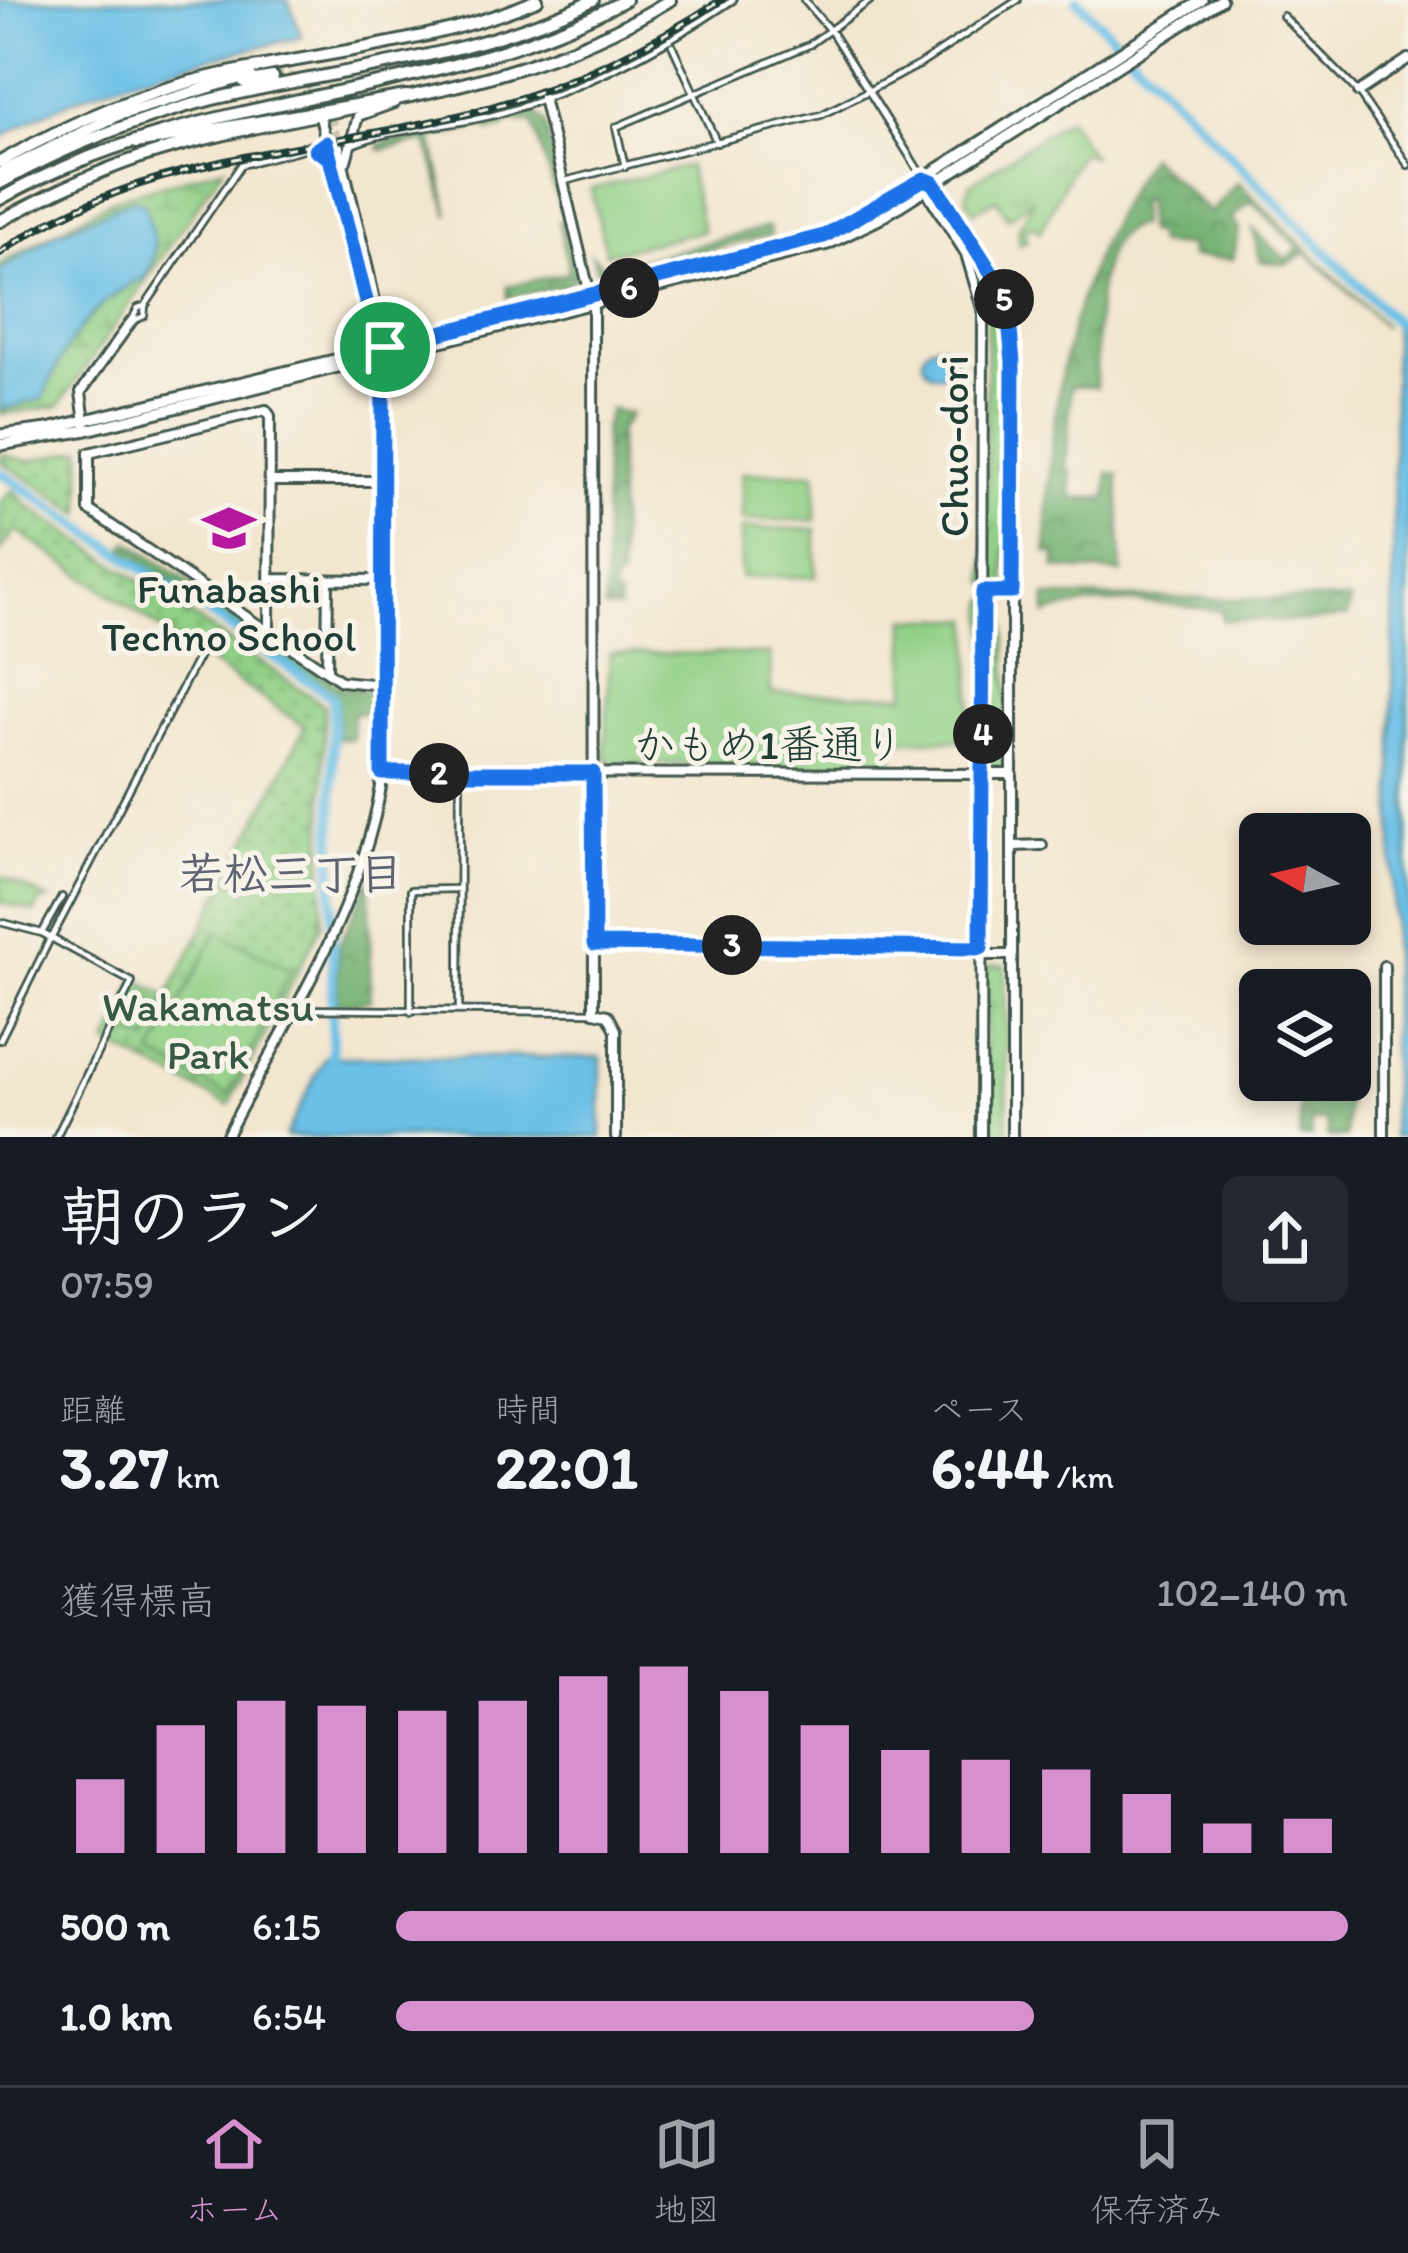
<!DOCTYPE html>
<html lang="ja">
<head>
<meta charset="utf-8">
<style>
  :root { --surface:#171b24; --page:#242831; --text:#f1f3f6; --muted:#9ea1a6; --line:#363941; --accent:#d690ce }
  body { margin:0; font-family:Itim,"Klee One",sans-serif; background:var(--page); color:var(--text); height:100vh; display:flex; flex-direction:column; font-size:45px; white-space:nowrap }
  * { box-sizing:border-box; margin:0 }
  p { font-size:39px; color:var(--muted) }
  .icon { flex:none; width:66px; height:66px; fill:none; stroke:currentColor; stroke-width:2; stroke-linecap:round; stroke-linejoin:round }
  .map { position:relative; height:1137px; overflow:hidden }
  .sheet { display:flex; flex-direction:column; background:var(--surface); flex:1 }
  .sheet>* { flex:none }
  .needle { width:78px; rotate:278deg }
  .fabs { position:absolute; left:1239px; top:813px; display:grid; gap:24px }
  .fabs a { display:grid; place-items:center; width:132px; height:132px; border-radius:18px; background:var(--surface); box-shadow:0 6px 18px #0003; font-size:60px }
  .pin { position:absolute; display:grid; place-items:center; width:102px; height:102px; color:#fff; margin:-51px; border:6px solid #fff; border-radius:50%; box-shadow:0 3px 12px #0007 }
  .km { position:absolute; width:60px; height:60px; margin:-30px; border-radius:50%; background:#222; color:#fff; font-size:33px; line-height:60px; text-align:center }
  .round { display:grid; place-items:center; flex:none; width:126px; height:126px; border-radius:18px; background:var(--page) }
  .summary { display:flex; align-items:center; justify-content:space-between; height:204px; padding:0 60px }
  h1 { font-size:66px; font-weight:700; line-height:90px }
  .stats { display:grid; grid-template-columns:repeat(3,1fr); gap:18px; height:204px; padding:12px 60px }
  .stats div { display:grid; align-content:center }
  .stats b { font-size:60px; font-weight:700 }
  .stats small { font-size:33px; font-weight:400 }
  .stats p { font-size:33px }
  .chart { height:336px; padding:24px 60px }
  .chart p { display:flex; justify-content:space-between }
  .chart svg { width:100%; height:216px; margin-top:12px; stroke:var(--accent); stroke-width:6 }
  ul { padding:0 60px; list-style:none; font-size:39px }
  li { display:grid; grid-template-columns:192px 144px 1fr; align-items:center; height:90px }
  li i { height:30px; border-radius:15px; background:var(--accent) }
  .menu { display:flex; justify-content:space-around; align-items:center; height:168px; border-top:3px solid var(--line); background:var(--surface); font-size:33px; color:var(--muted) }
  .menu a { display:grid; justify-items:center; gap:6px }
  .menu .on { color:var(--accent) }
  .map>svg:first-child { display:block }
  .grass { fill:url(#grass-tufts); stroke:#58865d; stroke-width:3 }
  .forest { fill:url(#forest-crowns); stroke:#4a7854; stroke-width:3 }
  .wetland { fill:url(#wetland-marsh); stroke:#58865d; stroke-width:3 }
  .park { fill:url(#park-dots); stroke:#58865d; stroke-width:3 }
  .garden { fill:#91d086; stroke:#58865d; stroke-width:3 }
  .water { fill:#6ac0e7; stroke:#447e8e; stroke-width:3 }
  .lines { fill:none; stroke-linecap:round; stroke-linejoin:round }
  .river { stroke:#6ac0e7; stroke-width:10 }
  .highway-tunnel { stroke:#c9c4b0; stroke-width:10; stroke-dasharray:10 5; stroke-linecap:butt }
  .street-casing { stroke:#3f564b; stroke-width:10 }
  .secondary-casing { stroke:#3f564b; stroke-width:14 }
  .primary-casing { stroke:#3f564b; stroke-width:15 }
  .highway-casing { stroke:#3f564b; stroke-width:16 }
  .street { stroke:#fff; stroke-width:4.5 }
  .secondary { stroke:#fff; stroke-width:8 }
  .primary { stroke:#fff; stroke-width:9 }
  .highway { stroke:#fff; stroke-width:10 }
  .rail-casing { stroke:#1f3d34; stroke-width:8 }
  .rail { stroke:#f7f3e8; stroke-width:3; stroke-dasharray:9; stroke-linecap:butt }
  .route-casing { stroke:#fff; stroke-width:24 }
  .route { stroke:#1a73e8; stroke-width:15 }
  .labels { text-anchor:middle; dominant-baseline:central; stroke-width:10; stroke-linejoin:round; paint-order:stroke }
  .street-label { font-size:42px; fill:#1f3d34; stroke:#f7f3e8 }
  .poi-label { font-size:42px; fill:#1f3d34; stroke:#f7f3e8 }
  .park-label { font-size:42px; fill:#365a44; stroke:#f7f3e8 }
  .neighbourhood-label { font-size:45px; font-weight:bold; fill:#5d6371; stroke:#f7f3e8 }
</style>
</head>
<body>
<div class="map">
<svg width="1408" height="1137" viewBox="0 0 1408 1137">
  <defs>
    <pattern id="grass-tufts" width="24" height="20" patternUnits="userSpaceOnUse" patternTransform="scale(3)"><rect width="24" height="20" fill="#91d086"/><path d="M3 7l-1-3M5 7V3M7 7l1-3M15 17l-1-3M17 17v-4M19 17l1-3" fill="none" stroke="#76aa6e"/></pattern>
    <pattern id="forest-crowns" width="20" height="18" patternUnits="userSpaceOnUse" patternTransform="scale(3)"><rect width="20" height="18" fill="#74b273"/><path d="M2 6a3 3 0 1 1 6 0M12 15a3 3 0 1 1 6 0" fill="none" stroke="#5f925f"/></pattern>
    <pattern id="wetland-marsh" width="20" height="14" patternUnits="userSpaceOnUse" patternTransform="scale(3)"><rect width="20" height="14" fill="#91d086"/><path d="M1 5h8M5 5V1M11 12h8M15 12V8" fill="none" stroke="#76aa6e"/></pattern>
    <pattern id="park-dots" width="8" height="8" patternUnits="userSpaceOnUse" patternTransform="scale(3)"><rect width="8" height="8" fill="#91d086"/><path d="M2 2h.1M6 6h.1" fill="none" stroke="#76aa6e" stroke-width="1.8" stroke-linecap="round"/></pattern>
  </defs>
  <rect width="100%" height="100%" fill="#f7f3e8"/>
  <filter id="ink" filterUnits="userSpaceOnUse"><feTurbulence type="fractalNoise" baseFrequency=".00833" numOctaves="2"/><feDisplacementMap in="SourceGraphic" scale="24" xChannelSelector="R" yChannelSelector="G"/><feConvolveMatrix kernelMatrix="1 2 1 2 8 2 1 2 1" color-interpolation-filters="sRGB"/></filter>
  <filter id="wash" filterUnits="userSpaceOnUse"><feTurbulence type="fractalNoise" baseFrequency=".004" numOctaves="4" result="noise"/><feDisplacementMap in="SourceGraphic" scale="48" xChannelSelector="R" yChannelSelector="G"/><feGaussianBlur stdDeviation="2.7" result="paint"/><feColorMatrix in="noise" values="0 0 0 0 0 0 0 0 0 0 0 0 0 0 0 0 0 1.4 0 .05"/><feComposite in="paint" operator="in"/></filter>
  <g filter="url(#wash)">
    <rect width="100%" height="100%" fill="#f3e6cf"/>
    <path class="grass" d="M1068,118L1092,156L1080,152L1040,232L1034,226L1024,230L1027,241L1018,244L1019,228L1034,199L1008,218L997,199L974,212L966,198L970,184Z
      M960,230L996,290L1008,333L1005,587L991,588L986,581L987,311Z
      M1005,598L1009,766L989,771L986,604L988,599Z
      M0,875L49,900L39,902L35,912L0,902Z
      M1005,965L1008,1137H985L986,971L989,966Z"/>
    <path class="forest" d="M532,109L545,123L580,273L567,285L508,298V286L569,273L559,222L564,219L532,122L508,121L503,128L489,131L487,125L432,138L449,216L427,141L380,150L379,144Z
      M1149,156L1210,213L1238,182L1385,327L1306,252L1288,264L1261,261L1253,229L1287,260L1299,248L1252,201L1231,218L1239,228L1233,259L1190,257V246L1158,244L1153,232H1147L1145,199H1139V225C1089,230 1097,343 1096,387L1071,386L1066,470L1071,471V498H1107L1108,473L1118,474L1122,573L1056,568V553H1047C1047,408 1068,279 1149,156Z
      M769,227L771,235L606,275L596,269L592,255L606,268Z
      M610,409L630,414L618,432L620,579L614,580L613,596L619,598V609H605L604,429Z
      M129,541L341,687L371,691L372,713H353L352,739H338L337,695L123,549Z
      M1046,597L1350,600L1348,616L1309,621L1222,620V611C1171,604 1094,594 1046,615Z
      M370,879V1001L337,1004L338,947Z
      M1313,1080H1346V1137H1328L1327,1120L1311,1121V1137H1300V1106L1313,1098Z"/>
    <path class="wetland" d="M224,167L59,406L0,414V264L114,199Z"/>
    <path class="park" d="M82,449V514L0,461L1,454L27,461Z
      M13,490L27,505L324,705L322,924L229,1105L108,1044L136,979L168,996L305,727L16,530L0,552V502Z"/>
    <path class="garden" d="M688,166L703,231L606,254L591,189Z
      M742,473H816V520H742Z
      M741,529H816V577H741Z
      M906,619H971V740H893V768L611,763L605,757L610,653L770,654L771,693L906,695Z
      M217,932L291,970L228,1096L153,1055Z
      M134,990L166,1006L148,1042L116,1026Z"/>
    <path class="water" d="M0,0H288L302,37C200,61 89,79 0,139Z
      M134,199L145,204C152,237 163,251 143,280C132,280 130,286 119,292C78,321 61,353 43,399L0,410V270L58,232Z
      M1401,321H1408V1137H1392L1394,326Z
      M923 359a15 15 0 1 1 30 0a15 15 0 1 1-30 0Z
      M325,1057H601V1137H285Z"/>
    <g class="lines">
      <path class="river" d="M1077,0L1397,324
        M0,472L333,697L332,1002
        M332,1070V1009"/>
    </g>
  </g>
  <g filter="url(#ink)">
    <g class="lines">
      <path class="highway-tunnel" d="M273,77C318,72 330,109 338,147"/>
      <g class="street-casing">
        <path id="street" d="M804,0L832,33L924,179
          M1283,16L1358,92L1408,165
          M672,45L717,143
          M350,146C387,128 451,127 494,115C580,91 659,50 733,0
          M625,167L616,127L809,45L871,0
          M565,181L821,115L919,65L1018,0
          M145,306L241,165L326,143
          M145,306L144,316L131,322L138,308Z
          M0,922L42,933L62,897
          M42,933L132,982L56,1137
          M52,937L202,650
          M294,1009L594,1012
          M459,1011L460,773
          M411,1012V890L457,889
          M0,1040L51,937"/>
      </g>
      <g class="secondary-casing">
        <path id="secondary" d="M1358,92L1408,59
          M543,98L593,307L594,1012L608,1015L616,1030V1137
          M320,117L379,351
          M346,161L358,116L394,103
          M924,179L935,183L996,281L1012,333V1137
          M924,187L966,254L983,312L981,1137
          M85,423L81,392L131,322
          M270,481H382
          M270,579L382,580
          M983,593H1012
          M269,631L270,416L266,410L89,453V510L341,681L382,685
          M327,670L328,580
          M382,773L1012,774
          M1014,846L1042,845
          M594,944L973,945L990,955H1012
          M226,1137C284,1025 359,913 381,787L385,347L363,246
          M1384,1137V966"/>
      </g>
      <g class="primary-casing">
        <path id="primary" d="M0,435L48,429L608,294L824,236L874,210L1202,0
          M0,445L87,430L828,244L879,219L1221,0"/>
      </g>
      <g class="highway-casing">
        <path id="highway" d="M244,82L273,77
          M136,143L406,96
          M338,147L363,250
          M0,162C67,124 138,93 214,76C322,52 435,44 537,0
          M0,173L118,115L250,75
          M0,183C67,146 138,118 213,99C342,68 472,59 593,0
          M0,199C197,87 427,106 625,0
          M0,221C51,193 104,167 160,151C336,100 509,100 670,0"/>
      </g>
      <use href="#street" class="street"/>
      <use href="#secondary" class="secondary"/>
      <use href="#primary" class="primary"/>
      <use href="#highway" class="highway"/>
      <g class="rail-casing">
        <path id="rail" d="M0,253C139,155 302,153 462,115C556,92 640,53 721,0"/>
      </g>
      <use href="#rail" class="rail"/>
    </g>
  </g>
  <g class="lines" filter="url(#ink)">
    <g class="route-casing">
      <path id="route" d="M385,347L378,348L330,158L316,150L326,143L330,158L374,333C377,346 382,357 383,370L382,773H593L594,944L981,948L983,592H1012L1013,362L1008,310L996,280L934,183L924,179L824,236L385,347"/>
    </g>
    <use href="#route" class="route"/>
  </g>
  <defs>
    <g id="university-bare" transform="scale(4.14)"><path d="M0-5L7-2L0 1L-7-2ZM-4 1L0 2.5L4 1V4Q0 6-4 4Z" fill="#b5179e" stroke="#f7f3e8" stroke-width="2.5" paint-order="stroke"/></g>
  </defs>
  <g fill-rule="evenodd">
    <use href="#university-bare" x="229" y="528"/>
  </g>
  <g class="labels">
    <g class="street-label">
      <text transform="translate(953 446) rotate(-90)">Chuo-dori</text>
      <text x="769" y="744">かもめ1番通り</text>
    </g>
    <g class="poi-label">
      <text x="229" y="588">Funabashi<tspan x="229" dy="48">Techno School</tspan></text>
    </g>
    <g class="park-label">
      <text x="208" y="1006">Wakamatsu<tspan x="208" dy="48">Park</tspan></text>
    </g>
    <g class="neighbourhood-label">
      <text x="291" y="873">若松三丁目</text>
    </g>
  </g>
</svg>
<div class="fabs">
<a><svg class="needle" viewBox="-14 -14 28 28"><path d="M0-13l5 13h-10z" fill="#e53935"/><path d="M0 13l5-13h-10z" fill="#9ea1a6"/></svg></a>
<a><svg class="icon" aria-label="layers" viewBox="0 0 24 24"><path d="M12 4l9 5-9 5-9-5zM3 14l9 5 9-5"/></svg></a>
</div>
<div class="pin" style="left:385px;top:347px;background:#1e9e55"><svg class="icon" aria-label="arrive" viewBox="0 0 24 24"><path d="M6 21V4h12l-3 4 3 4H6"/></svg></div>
<b class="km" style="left:439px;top:773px">2</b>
<b class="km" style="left:732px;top:945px">3</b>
<b class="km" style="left:983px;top:734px">4</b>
<b class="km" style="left:1004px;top:299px">5</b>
<b class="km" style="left:629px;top:288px">6</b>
</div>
<section class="sheet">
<div class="summary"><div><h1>朝のラン</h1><p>07:59</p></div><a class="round"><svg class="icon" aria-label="share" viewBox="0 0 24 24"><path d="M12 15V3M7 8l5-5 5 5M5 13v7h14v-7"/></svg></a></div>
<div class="stats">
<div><p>距離</p><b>3.27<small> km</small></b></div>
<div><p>時間</p><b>22:01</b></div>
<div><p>ペース</p><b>6:44<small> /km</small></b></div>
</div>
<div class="chart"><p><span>獲得標高</span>102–140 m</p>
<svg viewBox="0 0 160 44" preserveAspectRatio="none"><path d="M5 44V29M15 44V18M25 44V13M35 44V14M45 44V15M55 44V13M65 44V8M75 44V6M85 44V11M95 44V18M105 44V23M115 44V25M125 44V27M135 44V32M145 44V38M155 44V37"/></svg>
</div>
<ul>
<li><b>500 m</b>6:15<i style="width:100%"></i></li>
<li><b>1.0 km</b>6:54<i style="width:67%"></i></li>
</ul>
</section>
<nav class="menu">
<a class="on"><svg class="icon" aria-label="home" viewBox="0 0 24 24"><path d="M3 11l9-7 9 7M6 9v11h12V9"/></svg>ホーム</a>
<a><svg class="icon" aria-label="map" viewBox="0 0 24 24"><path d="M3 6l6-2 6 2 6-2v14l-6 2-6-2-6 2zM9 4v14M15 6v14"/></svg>地図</a>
<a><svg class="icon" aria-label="saved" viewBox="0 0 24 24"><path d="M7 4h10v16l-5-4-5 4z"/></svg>保存済み</a>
</nav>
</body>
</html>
